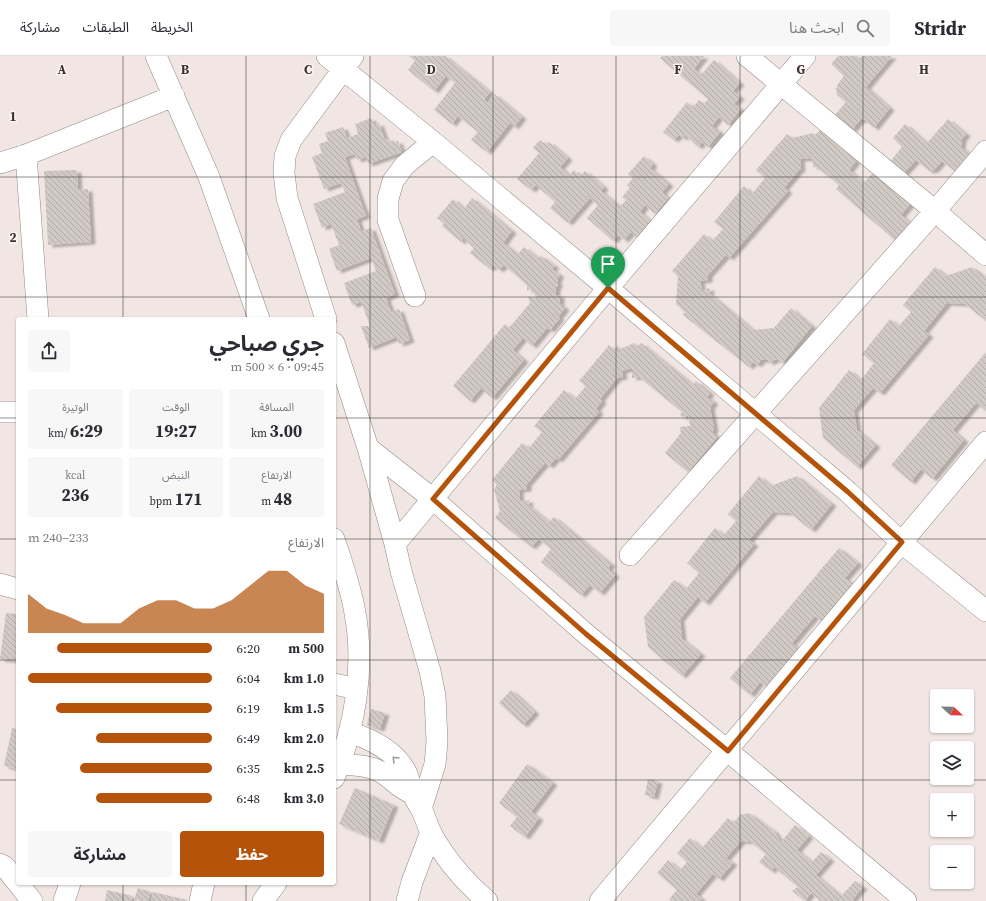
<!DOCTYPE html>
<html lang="ar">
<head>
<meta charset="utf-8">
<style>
  :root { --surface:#fff; --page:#f7f7f7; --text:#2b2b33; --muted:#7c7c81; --line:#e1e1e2; --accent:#b45309 }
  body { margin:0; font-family:"Source Serif 4","Noto Sans Arabic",serif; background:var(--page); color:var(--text); direction:rtl; height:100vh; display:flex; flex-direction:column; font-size:15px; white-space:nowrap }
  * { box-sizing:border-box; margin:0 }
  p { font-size:13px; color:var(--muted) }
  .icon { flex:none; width:22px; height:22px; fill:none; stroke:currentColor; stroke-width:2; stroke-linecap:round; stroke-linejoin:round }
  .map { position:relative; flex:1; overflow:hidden; direction:ltr }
  .details { position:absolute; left:16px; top:261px; width:320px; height:568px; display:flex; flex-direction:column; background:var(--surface); border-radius:4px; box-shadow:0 1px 3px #0004; direction:rtl }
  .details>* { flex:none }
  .needle { width:26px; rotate:112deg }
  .buttons { position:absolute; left:930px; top:633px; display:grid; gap:8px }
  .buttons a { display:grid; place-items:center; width:44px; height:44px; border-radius:4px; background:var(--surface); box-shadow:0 1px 3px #0004; font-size:20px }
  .pin { position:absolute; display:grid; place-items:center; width:34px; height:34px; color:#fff; margin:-41px -17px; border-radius:50% 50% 50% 0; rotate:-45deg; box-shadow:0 0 4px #0007 }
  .pin .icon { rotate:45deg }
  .round { display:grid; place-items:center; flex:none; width:42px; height:42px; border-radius:4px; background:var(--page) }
  .head { display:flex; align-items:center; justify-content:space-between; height:68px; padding:0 12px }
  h1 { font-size:22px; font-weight:700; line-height:30px }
  .figures { display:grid; grid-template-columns:repeat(3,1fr); gap:6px; height:68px; padding:4px 12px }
  .figures div { display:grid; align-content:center; border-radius:4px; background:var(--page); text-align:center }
  .figures b { font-size:17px; font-weight:700 }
  .figures small { font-size:11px; font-weight:400 }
  .figures p { font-size:11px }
  .chart { height:112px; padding:8px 12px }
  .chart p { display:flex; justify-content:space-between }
  .chart svg { width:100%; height:72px; margin-top:4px; fill:var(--accent); opacity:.7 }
  .button { display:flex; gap:8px; margin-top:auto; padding:8px 12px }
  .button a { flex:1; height:46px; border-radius:4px; background:var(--accent); color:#fff; font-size:16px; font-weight:700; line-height:46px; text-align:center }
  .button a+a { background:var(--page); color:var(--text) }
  ul { padding:0 12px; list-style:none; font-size:13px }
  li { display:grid; grid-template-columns:64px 48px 1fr; align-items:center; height:30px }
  li i { height:10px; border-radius:5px; background:var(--accent) }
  header { display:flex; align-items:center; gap:24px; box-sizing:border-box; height:56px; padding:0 20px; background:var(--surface); border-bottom:1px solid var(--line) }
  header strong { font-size:19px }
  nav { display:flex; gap:22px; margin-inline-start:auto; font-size:14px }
  .search { width:280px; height:36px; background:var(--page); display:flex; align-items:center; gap:10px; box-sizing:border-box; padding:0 14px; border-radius:4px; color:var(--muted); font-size:15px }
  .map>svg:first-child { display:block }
  .building { fill:url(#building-back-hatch); filter:url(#shadow) }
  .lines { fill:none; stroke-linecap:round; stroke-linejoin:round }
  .minor-casing { stroke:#928986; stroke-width:22 }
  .minor { stroke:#fff; stroke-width:21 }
  .oneway { stroke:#9b9998 }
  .route-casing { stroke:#fff; stroke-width:8 }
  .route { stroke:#b45309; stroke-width:5 }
  .grid { fill:none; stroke:#373332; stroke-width:1; stroke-opacity:0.55 }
  .grid-label { font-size:13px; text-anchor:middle; font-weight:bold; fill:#373332; stroke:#fef4f1; stroke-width:3; stroke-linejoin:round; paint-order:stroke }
</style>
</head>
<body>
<header>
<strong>Stridr</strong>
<div class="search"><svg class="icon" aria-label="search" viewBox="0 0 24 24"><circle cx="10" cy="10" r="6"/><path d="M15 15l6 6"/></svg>ابحث هنا</div>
<nav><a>الخريطة</a><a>الطبقات</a><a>مشاركة</a></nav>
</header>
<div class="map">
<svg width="986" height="845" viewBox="0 0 986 845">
  <defs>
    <pattern id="building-back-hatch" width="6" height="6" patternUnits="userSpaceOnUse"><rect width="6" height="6" fill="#d1c9c3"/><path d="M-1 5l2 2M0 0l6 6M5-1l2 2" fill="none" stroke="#b4ada8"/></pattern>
    <filter id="shadow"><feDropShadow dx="4.5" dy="2.5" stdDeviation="1" flood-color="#0004"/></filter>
  </defs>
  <rect width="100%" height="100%" fill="#f1e6e3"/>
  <path class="building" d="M409,0H445L490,36L484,44L488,47L494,38L522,61L514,71L510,67L487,96L471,84L478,76L458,60L452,68L434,54L455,27L446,20L434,35L408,14L415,5Z
    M662,0H704L694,13L701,19L714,4L740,27L733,35L740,41L734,48L741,53L728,69L719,61L712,70L720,76L708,91L702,86L698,91L685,79L683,82L679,79L674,84L663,76L687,46L693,51L699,44L704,48L708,43L660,2Z
    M838,0H857L860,2L862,0H892L866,31L890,52L874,72L865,64H860L852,74L834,60L846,46L837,39L836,33L838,28L844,20L831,8Z
    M371,62L374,69L379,67L385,84L389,82L390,87L398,85L402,96L368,108L366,101L357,104L355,98L345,101L366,160L357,163L361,175L371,172L395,238L386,242L391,256L399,253L410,284L399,288L397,281L369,292L361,270H370L361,246L352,249L344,227L376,215L371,202L337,215L329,193L339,189L331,168L322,172L313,148L345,136L341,127L324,133L312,101L322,97L319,88L328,85L325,77L343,71L347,82L358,78L355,68Z
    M948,63L966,78L962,83L961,91L972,99L957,117L942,105L934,114L929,115L916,104L902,119L889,107L902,91L893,82L905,68L927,87Z
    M820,74L856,105L849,114L864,127L874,115L911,147L901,159L912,168L897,186L836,133L839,129L817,111H813L812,102L800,103L801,114H799L784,132L788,135L729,202L726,199L708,219V224L700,225L702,234L710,232L709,237L753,274L774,272L791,252L812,270L782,307L777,303L768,307V304H761L757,309L753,306L749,311L682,258L686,257L676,248L678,220L672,215L704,178L712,185L723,173L714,166L744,130L752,138L765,122L756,114L787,78L792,82L813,77L815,79Z
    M540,84L546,89L549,86L568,102L560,111L569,119L574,114L580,120L585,115L604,131L601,135L620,151L626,144L622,141L630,132L627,129L633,122L628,118L644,100L653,108L650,112L669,128L662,136L668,142L655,158L645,149L640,156L650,165L636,181L631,176L624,184L618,179L613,185L587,162L598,149L590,142L568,167L550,152L555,146L536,129L531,134L517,123L539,97L533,92Z
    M77,114L78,134L88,133L91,186L48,189L44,115Z
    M472,142L512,175L503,187L518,198L524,191L538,202L541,200L555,210L552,213L560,219L557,223L558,230L556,231V239H560V245L559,247L565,252L558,261L560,262L550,274L547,272L532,290L523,282L513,294L524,304L492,342L481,332L470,345L453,330L505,268L509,272L530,247L528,241L536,242L533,233L527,234V229L504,209L499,214L493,209L490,213L470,197L474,192L463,182L461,186L442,170L444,167L437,162L453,143L464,153Z
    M935,211L946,220L972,211L986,222V265L965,248L947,247L924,275L929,279L880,337L873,332L854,354L857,374L876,389L857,411L823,382L819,352L849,314L861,324L874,307L862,298L890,263L899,270L911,256L903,249Z
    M634,287L638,290L641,287L693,329L696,325L710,337L707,341L714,346L710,351L714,373L712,376L717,381L688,416L665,397L681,377L680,371L690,370L688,359L683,361L680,359L682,356L639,321L632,322V312L622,315L623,321L617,322L600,343L602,345L596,353L599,356L558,404L556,402L549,410L545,407L527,428V433L519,434L520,445L529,444L528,449L549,466L554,461L611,508L608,512L615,519L600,537L590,529L581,539L541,506L551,493L539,483L531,491L495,462L500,455L494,433L497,429L492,424L522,387L529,392L542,376L534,370L564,334L575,343L586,330L579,325L609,289L615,294L617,289L621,293Z
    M986,296V355L976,347L953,374L964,384L932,423L921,413L911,426L891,409Z
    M759,420L771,430L797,420L832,448L811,474L790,457L773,456L749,484L754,488L705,547L698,541L680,563L682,583L701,598L682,620L648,591L644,561L674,524L686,533L699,517L687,507L715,472L724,479L736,465L728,458Z
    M839,492L858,507L845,522L857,532L826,569L815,560L792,587L803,597L771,635L760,626L750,639L730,622Z
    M6,557L18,558V605L0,603Z
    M511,634L535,656L523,669L499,647Z
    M371,653L385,657L380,673L367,669Z
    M12,672L18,673V713L4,710Z
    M527,708L553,727L531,756L539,762L525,781L510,770L517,761L499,747Z
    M648,723L658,725L654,741L645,739Z
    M355,732L394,749L379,785L339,768Z
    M749,757L774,775L781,786L795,769L809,780L797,794L812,806L821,796L830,803L816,819L841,840L855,825L863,831L852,844L854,845H820L811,837L805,845L792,835L798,831L774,811L771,815L759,806L766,798L751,786L741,785L726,802L733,807L719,823L713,818L696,838L702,843L700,845H671L669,843L677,834L657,817L668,804L680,814L687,806L677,797L690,782L702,792L728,762L733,767L740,759Z
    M138,832L151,836L148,845L134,844Z
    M107,834L132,840L131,845H105Z
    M153,836L187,844V845H151Z"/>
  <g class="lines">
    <g class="minor-casing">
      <path id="minor" d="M156,0L209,121L259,263
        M327,0L433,86L608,232L848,436L902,487L986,555
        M986,95L935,155L986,199
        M26,99L38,263
        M0,107L26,99L174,40
        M415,240L388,164V143L393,125L405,109L433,86
        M326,263L287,142L284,117L285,100L291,84L353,0
        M334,287L368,392L395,488
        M0,356H18
        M368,392L433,443L586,578L728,695L906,845
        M334,483C342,507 351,532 355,557C365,611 355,672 334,722
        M630,499L935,155L747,0
        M0,528L18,533
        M334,628L357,633
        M349,676C371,683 397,696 407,718C410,725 410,732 413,738C415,744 419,749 422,754C425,762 428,770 431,777C445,803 464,825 487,845
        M340,708C353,709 369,709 381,716C392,722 399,733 412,737
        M421,753L435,708L437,686L435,640L430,615L401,515L395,488L608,232L805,0
        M0,808L5,811L32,845
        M64,845L70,827
        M200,845L204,827
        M263,845L276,827
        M407,845L412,826L431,776
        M600,845L986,386"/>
    </g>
    <use href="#minor" class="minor"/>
  </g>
  <defs><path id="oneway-chevron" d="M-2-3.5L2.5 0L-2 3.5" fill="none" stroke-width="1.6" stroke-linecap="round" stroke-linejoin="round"/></defs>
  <use class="oneway" href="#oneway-chevron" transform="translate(395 703) rotate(-135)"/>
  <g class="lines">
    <g class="route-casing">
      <path id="route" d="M608,232L848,436L902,486L728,695L586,578L433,443Z"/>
    </g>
    <use href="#route" class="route"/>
  </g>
  <path class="grid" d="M123,0V263M246,0V263M370,0V845M493,0V845M616,0V845M740,0V845M863,0V845M0,121H986M0,241H986M0,362H18M334,362H986M0,483H18M334,483H986M0,604H18M334,604H986M0,724H18M334,724H986M123,827V845M246,827V845"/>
  <g class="grid-label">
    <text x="62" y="18">A</text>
    <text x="185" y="18">B</text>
    <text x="308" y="18">C</text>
    <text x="431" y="18">D</text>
    <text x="555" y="18">E</text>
    <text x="678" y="18">F</text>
    <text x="801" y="18">G</text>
    <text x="924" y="18">H</text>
    <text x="13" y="65">1</text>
    <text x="13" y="186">2</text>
  </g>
</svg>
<div class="buttons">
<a><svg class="needle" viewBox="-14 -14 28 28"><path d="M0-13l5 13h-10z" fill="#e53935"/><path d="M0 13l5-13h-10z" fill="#7c7c81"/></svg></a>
<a><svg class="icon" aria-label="layers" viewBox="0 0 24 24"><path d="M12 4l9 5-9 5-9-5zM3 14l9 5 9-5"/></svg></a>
<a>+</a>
<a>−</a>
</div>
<div class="pin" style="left:608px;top:232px;background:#1e9e55"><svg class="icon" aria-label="arrive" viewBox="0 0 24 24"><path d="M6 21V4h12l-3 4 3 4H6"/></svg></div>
<section class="details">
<div class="head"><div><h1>جري صباحي</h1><p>09:45 · 6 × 500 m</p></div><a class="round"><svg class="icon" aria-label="share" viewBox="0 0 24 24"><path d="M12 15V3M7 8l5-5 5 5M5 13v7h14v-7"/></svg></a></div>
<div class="figures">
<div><p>المسافة</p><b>3.00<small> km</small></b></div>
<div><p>الوقت</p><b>19:27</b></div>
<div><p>الوتيرة</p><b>6:29<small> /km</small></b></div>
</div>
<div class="figures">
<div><p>الارتفاع</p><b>48<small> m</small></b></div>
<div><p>النبض</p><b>171<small> bpm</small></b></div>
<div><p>kcal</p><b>236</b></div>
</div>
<div class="chart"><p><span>الارتفاع</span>233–240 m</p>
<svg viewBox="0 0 160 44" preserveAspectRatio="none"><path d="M0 44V20L10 29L20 33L30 38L40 38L50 38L60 29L70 24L80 24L90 29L100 29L110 24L120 15L130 6L140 6L150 15L160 20V44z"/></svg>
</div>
<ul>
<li><b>500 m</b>6:20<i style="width:84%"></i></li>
<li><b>1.0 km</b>6:04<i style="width:100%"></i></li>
<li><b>1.5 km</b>6:19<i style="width:85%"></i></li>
<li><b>2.0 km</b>6:49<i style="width:63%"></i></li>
<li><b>2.5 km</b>6:35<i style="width:72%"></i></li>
<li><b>3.0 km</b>6:48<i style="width:63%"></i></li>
</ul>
<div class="button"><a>حفظ</a><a>مشاركة</a></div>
</section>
</div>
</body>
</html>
